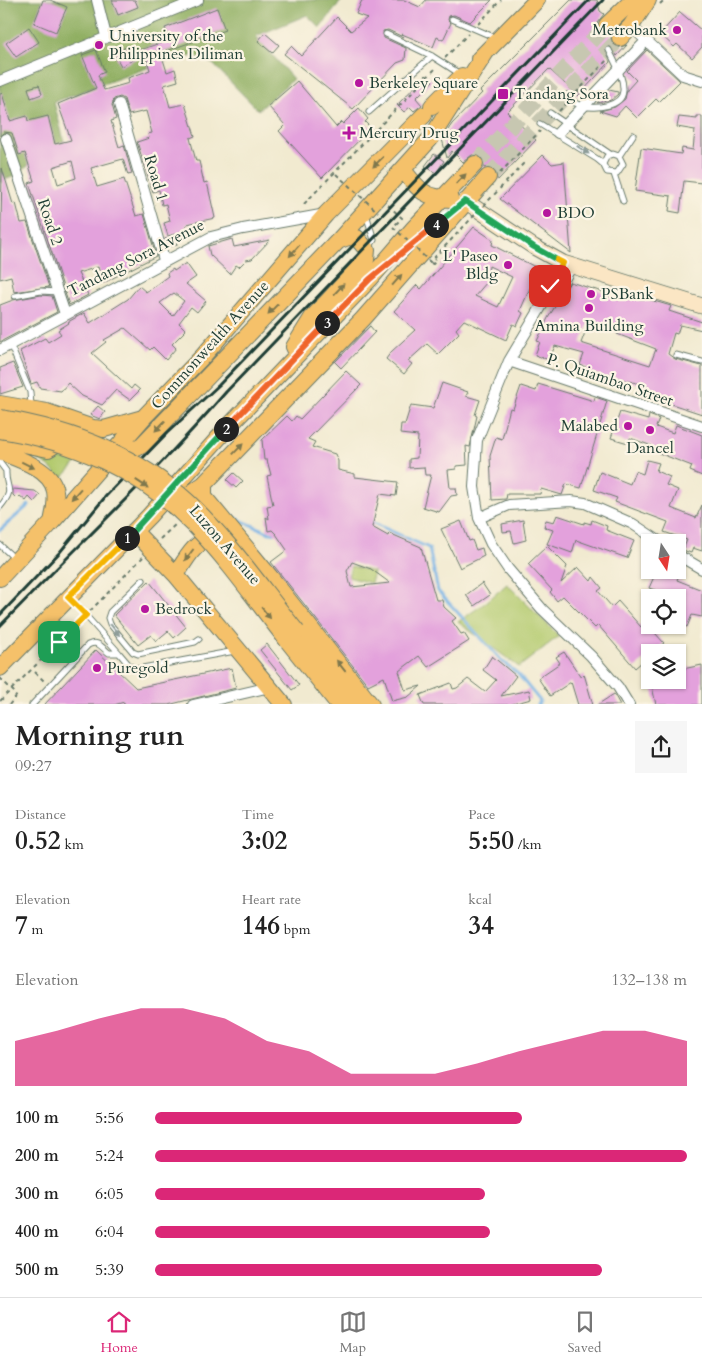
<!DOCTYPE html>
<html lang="en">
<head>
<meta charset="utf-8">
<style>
  :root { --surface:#fff; --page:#f6f6f6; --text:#222; --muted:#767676; --line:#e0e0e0; --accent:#db2777 }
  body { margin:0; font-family:Cardo,serif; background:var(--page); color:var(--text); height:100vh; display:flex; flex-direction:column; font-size:19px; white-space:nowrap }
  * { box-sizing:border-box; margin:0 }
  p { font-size:16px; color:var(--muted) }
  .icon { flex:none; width:28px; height:28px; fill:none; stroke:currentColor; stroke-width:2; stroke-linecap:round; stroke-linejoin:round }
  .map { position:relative; height:704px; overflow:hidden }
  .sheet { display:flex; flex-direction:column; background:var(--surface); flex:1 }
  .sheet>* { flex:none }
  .needle { width:32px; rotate:168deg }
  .controls { position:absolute; left:641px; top:534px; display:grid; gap:10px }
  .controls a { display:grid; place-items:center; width:45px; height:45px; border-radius:0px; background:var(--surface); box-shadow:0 1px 4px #0004; font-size:25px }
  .pin { position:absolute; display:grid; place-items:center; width:42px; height:42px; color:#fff; margin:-21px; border-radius:10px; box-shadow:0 2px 8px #0006 }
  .km { position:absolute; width:25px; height:25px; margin:-12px; border-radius:50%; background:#222; color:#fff; font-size:14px; line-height:25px; text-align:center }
  .round { display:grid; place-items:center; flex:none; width:52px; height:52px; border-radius:0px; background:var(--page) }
  .overview { display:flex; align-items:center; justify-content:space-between; height:85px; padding:0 15px }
  h1 { font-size:28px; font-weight:700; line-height:38px }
  .metrics { display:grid; grid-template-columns:repeat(3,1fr); gap:8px; height:85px; padding:5px 15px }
  .metrics div { display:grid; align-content:center }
  .metrics b { font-size:25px; font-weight:700 }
  .metrics small { font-size:14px; font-weight:400 }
  .metrics p { font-size:14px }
  .chart { height:140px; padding:10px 15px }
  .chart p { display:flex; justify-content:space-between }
  .chart svg { width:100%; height:90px; margin-top:5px; fill:var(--accent); opacity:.7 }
  ul { padding:0 15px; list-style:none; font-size:16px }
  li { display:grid; grid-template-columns:80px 60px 1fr; align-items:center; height:38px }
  li i { height:12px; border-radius:6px; background:var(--accent) }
  .tab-bar { display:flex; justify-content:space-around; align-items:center; height:70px; border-top:1px solid var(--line); background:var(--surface); font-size:14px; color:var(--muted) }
  .tab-bar a { display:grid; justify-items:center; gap:2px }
  .tab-bar .on { color:var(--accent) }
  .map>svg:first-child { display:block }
  .green { fill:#b3ca6e; stroke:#698451 }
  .forest { fill:#8eae61; stroke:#56764a }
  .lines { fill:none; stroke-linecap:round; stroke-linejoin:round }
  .stream { stroke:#73b1e6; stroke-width:3 }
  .building { fill:#e3a1dc; fill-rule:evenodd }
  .primary-tunnel { stroke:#c7c7b1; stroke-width:16; stroke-dasharray:16 8; stroke-linecap:butt }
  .service-casing { stroke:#687a6b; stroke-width:7 }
  .minor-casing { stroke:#687a6b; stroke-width:12 }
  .secondary-casing { stroke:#687a6b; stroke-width:17 }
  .primary-casing { stroke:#687a6b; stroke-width:18 }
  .path { stroke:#687a6b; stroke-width:2; stroke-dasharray:4 4; stroke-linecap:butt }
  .service { stroke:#fff; stroke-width:5 }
  .minor { stroke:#fff; stroke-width:10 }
  .secondary { stroke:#fbe6c4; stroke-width:15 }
  .primary { stroke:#f5c16b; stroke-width:16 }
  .rail { stroke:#1f3d34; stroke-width:3 }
  .primary-bridge-casing { stroke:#687a6b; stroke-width:18; stroke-linecap:butt }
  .path-bridge { stroke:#687a6b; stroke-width:2; stroke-dasharray:4 4; stroke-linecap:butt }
  .primary-bridge { stroke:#f5c16b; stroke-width:16 }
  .oneway { fill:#8f9e9a }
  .oneway2 { fill:#7f784d }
  .split-1-casing { stroke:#fff; stroke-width:10 }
  .split-2-casing { stroke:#fff; stroke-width:10 }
  .split-3-casing { stroke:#fff; stroke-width:10 }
  .split-4-casing { stroke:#fff; stroke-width:10 }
  .split-5-casing { stroke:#fff; stroke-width:10 }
  .split-6-casing { stroke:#fff; stroke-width:10 }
  .split-1 { stroke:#f5b400; stroke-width:6 }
  .split-2 { stroke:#22a559; stroke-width:6 }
  .split-3 { stroke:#f0652b; stroke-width:6 }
  .split-4 { stroke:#f0652b; stroke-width:6 }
  .split-5 { stroke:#22a559; stroke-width:6 }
  .split-6 { stroke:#f5b400; stroke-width:6 }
  .poi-dot { fill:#b5179e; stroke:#fcf5e5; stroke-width:2 }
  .labels { text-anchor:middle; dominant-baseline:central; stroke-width:4.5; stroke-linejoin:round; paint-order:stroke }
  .poi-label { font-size:16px; fill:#1f3d34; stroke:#fcf5e5; text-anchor:start }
  .street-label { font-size:16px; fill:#1f3d34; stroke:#fcf5e5 }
</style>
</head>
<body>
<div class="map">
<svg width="702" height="705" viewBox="0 0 702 705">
  <rect width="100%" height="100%" fill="#fcf5e5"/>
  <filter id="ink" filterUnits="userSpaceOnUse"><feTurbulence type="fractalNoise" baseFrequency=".02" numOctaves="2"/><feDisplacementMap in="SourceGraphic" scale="10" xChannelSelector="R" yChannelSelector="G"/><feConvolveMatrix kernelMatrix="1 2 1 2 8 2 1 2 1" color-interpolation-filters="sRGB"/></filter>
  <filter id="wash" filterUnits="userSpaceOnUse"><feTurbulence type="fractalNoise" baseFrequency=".0096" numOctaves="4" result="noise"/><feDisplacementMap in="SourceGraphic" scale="20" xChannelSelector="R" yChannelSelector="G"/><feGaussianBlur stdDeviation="1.12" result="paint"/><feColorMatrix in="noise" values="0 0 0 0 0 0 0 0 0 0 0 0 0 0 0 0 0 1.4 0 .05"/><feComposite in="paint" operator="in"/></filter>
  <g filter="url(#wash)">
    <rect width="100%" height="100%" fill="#f1ead0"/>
    <path class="green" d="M65,430L101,437L60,480C51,462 27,454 10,446Z
      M351,566L374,572L371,583L348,577Z
      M507,584L559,636L519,667L458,622L485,603Z"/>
    <path class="forest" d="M0,0H342L320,28L307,15L256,36L293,79L258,110L213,64L195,56L177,57L54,102L64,141L12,177L0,182Z"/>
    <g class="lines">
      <path class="stream" d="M231,516L270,533L276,532
        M369,521L429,548L438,591L503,662L517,673L540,701L538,705
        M0,530L29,505"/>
    </g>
    <g id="blocks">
      <path class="building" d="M43,0H50L67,7L56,32L34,23Z
        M112,0H135L138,7L118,15Z
        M362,0H404L420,7L426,0H492L470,22L454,15L449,16L448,20L451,23L443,40L437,37L433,47L402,34L403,37L388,30L383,31L384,38L406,48L405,60L397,63L353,109L284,54L291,46L301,56L337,17L351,31L367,18L356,14Z
        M571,0H597L600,11L604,14L597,23L600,32L605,35L611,34V41L617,48L627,45L617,56L612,47H606L605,51L610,62L578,96L549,69L507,112L536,140L498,180L495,170L489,167L484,168V161L478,154L472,155L463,162L452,151L447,158L442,139L452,124L482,93L480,91Z
        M217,8L225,30L161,53L167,72L175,69L178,81L164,85L170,107L185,104L195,136L190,138L196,161H199L204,183L207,182L215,218L187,224L183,232L168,236L164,223L170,221L166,204L162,205L159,190L153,192L137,142L149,138L148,134L152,133L146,111L129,115L124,99L120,97L114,99L112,105L116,119L111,121L119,147L124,145L132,174L128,175L123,159L91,168L97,187L124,179L136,216L144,214L156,256L103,283L98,267L78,273L88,295L69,305L29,183L34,181L25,153L19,155L12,133L4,132L0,136V94L2,93L10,121L27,116L28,121L48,116L55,144L71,140L58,104L96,88L82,55L96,50L105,72L98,75L104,90L129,83L128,78L150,70L145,54L121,66L114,53L128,46L131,53L169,40L165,28ZM72,161L76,178L58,184L53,167Z
        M680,12L702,31V47L692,58L677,44L674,47L660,34Z
        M29,27L39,42L16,57L6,43Z
        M265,33L279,45L272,53L258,41Z
        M647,50L680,81L659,102L656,99L637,118L625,106L616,116L600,111L615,107L625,99L627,90L636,80L627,71Z
        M426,75L433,81L416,98L422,105L414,111L410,107L404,112L397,105Z
        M297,81L336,127L341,122L343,124L359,108L368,119L365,122L371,128L322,178L279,131L285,125L268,106Z
        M39,85L42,94L31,98L28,88Z
        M609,90L618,92V94L611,100L597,103Z
        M697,116H702V183L684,181L680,213L669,211L671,196L635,191L641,148L681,154L682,148L693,150L695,130L677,127L679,117L697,119Z
        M434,154L444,161L436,173L425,166Z
        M543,155L552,164L564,162L571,253L500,199Z
        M2,168L13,204L16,203L21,223L27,222L49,287L14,292L11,276L0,279Z
        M474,227L493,240L492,245L549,274L542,288L535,285L533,289L530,288L520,311L523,313L517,326L513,324L506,340L464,320L456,329L459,333L438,354L427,344L408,361L412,364L404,374L386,359L391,352L415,330L394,311L417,285L421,289ZM489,266L512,277L498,307L475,296L487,282Z
        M175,236L177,245L167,247L165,239Z
        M232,239L234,247L270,240L252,259L246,260L239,267L236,265L230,274L210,255L208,246Z
        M186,263L196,277L186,284L206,301L197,312L191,307L179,323L186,330L172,344L176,348L166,360L153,347L150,350L125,328L104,340L106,342L92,353L131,389L134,385L140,390L130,400L116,390L102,405L82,396L68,383L61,391L40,388L37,382L31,384L20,351L45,338L48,342L61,334L58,330L69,323L68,322L84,313L90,323L128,299L139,286L146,292L168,276L167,273L173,269L174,271ZM174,293L184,301L173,316L160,303Z
        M570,282L606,293V295L620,300L622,293L640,299H647L671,306L669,311L702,322V330L680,325L677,334L674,333L668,354L675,359L702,366V414L641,394L644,385L609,376L608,378L587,371L588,368L580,365L584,354L555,346L549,360L535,355L540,342L537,341L548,318ZM588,325L617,332V334L656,349L650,365L581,343Z
        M41,295L52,296L57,312L0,342V305L13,300Z
        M370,326L375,332L341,368L335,362Z
        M13,363L23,387L0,394V368Z
        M346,371L361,385L308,439L315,442L312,447L335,454L338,461V470L355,474V477L398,482L396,496L380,494L372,527L388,536L389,533L421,547L436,600H442L444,607L456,618L452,621L461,634L464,633L469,641L428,667L419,656L399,671L405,690L421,686L408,697L392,701L384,677L368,685L271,562L287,550L276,534L272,530L268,531L266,517L269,519L267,506L273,505L267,476L271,475L267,460H264L262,440L287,416L292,421L296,416L300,419ZM352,562L371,569L390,583L351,587L347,571Z
        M442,383L468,392L466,396L480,400L475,415L477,416L470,447L466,446L467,465L456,466V469L448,470L450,488H456L457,495L451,496L439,512L423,507L431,475H425L424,467L409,468V459L417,458L418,436L400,434L401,424H405L411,405L433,408Z
        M538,384L594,401L595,397L607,401L581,488L566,484L562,495L541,489L540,494H507L506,499L492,500L490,456L496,437L502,439L510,408L513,409L521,386L536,391Z
        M98,406L105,412L100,419L90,415Z
        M620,412L648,420L649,415L659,419L656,427L673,433L676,425L702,435V476L690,471L692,466L651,450L652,446L630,438L628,443L611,438Z
        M647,460L659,463L656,471L670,477L666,485L678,490L671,508L696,518L702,505V551L693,548L691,553L683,550L687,540L664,532L668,522L615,502L617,498L594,490L600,472L630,484L635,471L643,474Z
        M234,473L243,481L236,488L227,480Z
        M13,489L35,491L40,495L34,502L29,497L26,501L20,496L17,499L13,495Z
        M557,515L584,524V522L591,524L592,520L607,526L606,530L634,541L627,558L576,540L572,553L547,544L553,530L544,527L546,520L554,522Z
        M523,520L526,540L514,543L511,531L503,532L502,524Z
        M461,521L469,541L472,540L476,550L482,548L484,556L460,568L441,529Z
        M547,546L567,566L561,583L578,567L591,581L593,577L602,588L598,591L612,607L618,601L641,627L646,623L664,643L653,652H650V655L635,668L598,625L595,628L563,596L557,601L550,592L552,590L528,564Z
        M657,570H681L677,580L702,590V617L692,615L687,627L678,623V598L649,588Z
        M149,581L186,627L174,638L168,631L156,641L151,635L138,645L114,615Z
        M482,583L490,595L474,606L466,595Z
        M267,644L299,685L292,690L260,650Z
        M96,650L136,688L232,668L236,688L168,705H124V702L114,705H44Z
        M564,652L581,677L584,674L593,705H578L571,682L550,696L538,678L560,663L556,657Z
        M492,656L516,676L501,696L529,690L531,699L509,705H424L420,695L451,683L453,689L457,688L468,679L485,692L496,680L483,670Z
        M702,665V705H656L652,686L678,680V670Z
        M614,694L620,705H597Z"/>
    </g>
  </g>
  <g filter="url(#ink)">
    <use href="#blocks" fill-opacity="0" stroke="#687a6b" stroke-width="1"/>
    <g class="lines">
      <path class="primary-tunnel" d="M475,164L607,25
        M488,177L620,38"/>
      <g class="service-casing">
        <path id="service" d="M452,19L496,38
          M386,34L432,56L460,74
          M567,95C571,100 576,105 583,106C595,109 622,107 623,91C624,77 615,63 609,50
          M369,112L432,56
          M550,113L610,154
          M540,124L597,159L603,164L607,172L617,173L623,164L619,156L613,154L607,156L603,164
          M619,156L633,135
          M614,174L623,201
          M366,214L374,240L369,248
          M15,296L41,291L58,292
          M10,344L30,392L31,406
          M676,355L702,362
          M0,463L6,471C5,490 16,488 0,507
          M0,545L14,558
          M143,580L110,612L108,618L110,624L133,652L138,654L195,642L199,639
          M71,599L119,653
          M32,705L88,645C99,640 101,647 109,653H119L130,666L137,669L235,651"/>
      </g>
      <g class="minor-casing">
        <path id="minor" d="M97,0L106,36
          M631,26L683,75L702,81
          M0,81L198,0
          M119,104L164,260
          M558,133L647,40
          M6,139L65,314
          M563,263L550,286L547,297L509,361L477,440L474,487L479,518L491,544L508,569L542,609L591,656L618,687L629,705
          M547,297L557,292L571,267
          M0,350L211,237L243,229L326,214
          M509,361L702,426
          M479,518L509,505L571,501L585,503L633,524L660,542
          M678,555L702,569
          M193,705L270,687"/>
      </g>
      <g class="secondary-casing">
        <path id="secondary" d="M465,201L534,247L563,263L702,306"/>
      </g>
      <g class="primary-casing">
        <path id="primary" d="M607,25L633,0
          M620,38L631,26L648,0
          M479,59L537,0
          M432,106L462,76
          M403,170C419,190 423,197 450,199
          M339,240L431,138L486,52
          M0,404L47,412L93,428L104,429L143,418
          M0,439L48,449L56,444L60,435
          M0,452C19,459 51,469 55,491C57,501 54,513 52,522
          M111,463L142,445L338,241L348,237L357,238L367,250L366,260L312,318L294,347
          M204,484V497L271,578L371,705
          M173,506L204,484L363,319L488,177
          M134,531L176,575L284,705
          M176,575C187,557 196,539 218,536
          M0,578L52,522L143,418L204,355L326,214L424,115
          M297,632L355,705
          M287,640L339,705
          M0,668L149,516L230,425L370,279L414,228L475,164"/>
      </g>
      <path class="path" d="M660,4L664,0
        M478,24L501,0
        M445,58L468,34
        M576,93L607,60
        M559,111L566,104
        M500,173L540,131
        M510,178L523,164L521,162
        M304,204L437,67
        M388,205L402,218L393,227
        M431,263L433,264L436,261L434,259
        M160,539L175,525
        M90,611L143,557
        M35,672L44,681
        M0,701L80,621
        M9,705L17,695"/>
      <use href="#service" class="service"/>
      <use href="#minor" class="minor"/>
      <use href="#secondary" class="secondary"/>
      <use href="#primary" class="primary"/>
      <path class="rail" d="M0,615L60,552L106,496L167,433L219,385L589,0
        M0,626C75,548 155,474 226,392L603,0"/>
      <g class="primary-bridge-casing">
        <path id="primary-bridge" d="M0,418C69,429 135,454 188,502C229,540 262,589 297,632
          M0,430C73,441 142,471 194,525C228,560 257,602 287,640"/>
      </g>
      <path class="path-bridge" d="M336,174L378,212
        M393,227L430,262L510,178
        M0,678L17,695"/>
      <use href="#primary-bridge" class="primary-bridge"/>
    </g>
    <defs><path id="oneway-solid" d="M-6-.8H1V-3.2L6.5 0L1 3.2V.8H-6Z" transform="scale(1.25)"/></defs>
    <g class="oneway">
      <use href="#oneway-solid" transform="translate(583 150) rotate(33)"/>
      <use href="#oneway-solid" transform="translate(115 630) rotate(51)"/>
    </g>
    <g class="oneway2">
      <use href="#oneway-solid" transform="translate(378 162) rotate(135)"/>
      <use href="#oneway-solid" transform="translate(461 179) rotate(-46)"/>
      <use href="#oneway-solid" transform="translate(294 251) rotate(131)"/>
      <use href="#oneway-solid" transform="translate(397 280) rotate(-49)"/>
      <use href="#oneway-solid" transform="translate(339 289) rotate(-47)"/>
      <use href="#oneway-solid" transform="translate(273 309) rotate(134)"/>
      <use href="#oneway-solid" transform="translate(160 426) rotate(134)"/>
      <use href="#oneway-solid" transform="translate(238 449) rotate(-46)"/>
      <use href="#oneway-solid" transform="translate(28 465) rotate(26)"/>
      <use href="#oneway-solid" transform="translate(142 484) rotate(33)"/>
      <use href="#oneway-solid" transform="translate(76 494) rotate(131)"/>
      <use href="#oneway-solid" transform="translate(189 555) rotate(127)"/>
      <use href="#oneway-solid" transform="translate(266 613) rotate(51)"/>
      <use href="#oneway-solid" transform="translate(341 666) rotate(-128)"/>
    </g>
  </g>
  <g class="lines" filter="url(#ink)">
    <g class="split-1-casing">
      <path id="split-1" d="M59,642L86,615L68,597L127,538"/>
    </g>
    <g class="split-2-casing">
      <path id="split-2" d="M127,538L226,429"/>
    </g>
    <g class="split-3-casing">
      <path id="split-3" d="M226,429L327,323"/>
    </g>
    <g class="split-4-casing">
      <path id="split-4" d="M327,323L370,279L436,225"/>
    </g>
    <g class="split-5-casing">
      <path id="split-5" d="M436,225L465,201L534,247L557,260"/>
    </g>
    <g class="split-6-casing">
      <path id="split-6" d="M550,286L563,263L557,260"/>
    </g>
    <use href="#split-1" class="split-1"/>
    <use href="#split-2" class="split-2"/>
    <use href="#split-3" class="split-3"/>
    <use href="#split-4" class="split-4"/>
    <use href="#split-5" class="split-5"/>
    <use href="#split-6" class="split-6"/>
  </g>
  <g class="poi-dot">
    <circle cx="677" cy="30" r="5"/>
    <circle cx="99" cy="45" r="5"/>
    <circle cx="359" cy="83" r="5"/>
    <rect x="497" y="88" width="12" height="12" rx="2.5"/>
    <path d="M346.5 125.5h5v5h5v5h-5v5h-5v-5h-5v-5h5z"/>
    <circle cx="547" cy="213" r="5"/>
    <circle cx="508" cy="265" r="5"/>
    <circle cx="591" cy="294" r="5"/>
    <circle cx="589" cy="308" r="5"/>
    <circle cx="628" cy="426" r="5"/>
    <circle cx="650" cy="430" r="5"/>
    <circle cx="145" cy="609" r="5"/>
    <circle cx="97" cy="668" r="5"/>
  </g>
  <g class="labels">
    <g class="poi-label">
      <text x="667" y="30" text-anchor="end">Metrobank</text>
      <text x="109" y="36">University of the<tspan x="109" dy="18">Philippines Diliman</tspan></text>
      <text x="369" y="83">Berkeley Square</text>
      <text x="514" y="94">Tandang Sora</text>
      <text x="359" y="133">Mercury Drug</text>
      <text x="557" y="213">BDO</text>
      <text x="498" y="256" text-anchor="end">L' Paseo<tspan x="498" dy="18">Bldg</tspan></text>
      <text x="601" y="294">PSBank</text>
      <text x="589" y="326" text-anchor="middle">Amina Building</text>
      <text x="618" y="426" text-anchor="end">Malabed</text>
      <text x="650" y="448" text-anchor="middle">Dancel</text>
      <text x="155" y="609">Bedrock</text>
      <text x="107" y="668">Puregold</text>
    </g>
    <g class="street-label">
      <text transform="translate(156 178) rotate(73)">Road 1</text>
      <text transform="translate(50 222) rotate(71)">Road 2</text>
      <text transform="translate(136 258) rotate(-27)">Tandang Sora Avenue</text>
      <text transform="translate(210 345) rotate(-48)">Commonwealth Avenue</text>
      <text transform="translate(610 380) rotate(19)">P. Quiambao Street</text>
      <text transform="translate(225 545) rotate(49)">Luzon Avenue</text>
    </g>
  </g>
</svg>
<div class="controls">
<a><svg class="needle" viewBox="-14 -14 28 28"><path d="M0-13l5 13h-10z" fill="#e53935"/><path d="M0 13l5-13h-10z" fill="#767676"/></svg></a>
<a><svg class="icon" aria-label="locate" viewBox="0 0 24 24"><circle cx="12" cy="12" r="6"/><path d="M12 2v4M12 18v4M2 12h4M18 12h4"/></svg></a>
<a><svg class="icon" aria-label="layers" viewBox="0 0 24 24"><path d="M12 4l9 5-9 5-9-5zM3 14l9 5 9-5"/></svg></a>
</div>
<div class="pin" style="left:59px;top:642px;background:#1e9e55"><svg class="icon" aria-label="arrive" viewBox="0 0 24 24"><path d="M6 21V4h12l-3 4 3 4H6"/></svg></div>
<div class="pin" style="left:550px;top:286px;background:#d93025"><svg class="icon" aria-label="check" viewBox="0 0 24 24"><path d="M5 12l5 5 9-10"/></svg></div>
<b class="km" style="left:127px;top:538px">1</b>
<b class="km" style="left:226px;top:429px">2</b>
<b class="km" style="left:327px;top:323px">3</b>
<b class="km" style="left:436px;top:225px">4</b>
</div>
<section class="sheet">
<div class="overview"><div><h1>Morning run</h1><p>09:27</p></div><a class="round"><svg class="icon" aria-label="share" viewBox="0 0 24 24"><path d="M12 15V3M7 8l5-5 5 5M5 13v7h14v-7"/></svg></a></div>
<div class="metrics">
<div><p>Distance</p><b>0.52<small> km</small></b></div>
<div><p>Time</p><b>3:02</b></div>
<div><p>Pace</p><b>5:50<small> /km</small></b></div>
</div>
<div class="metrics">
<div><p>Elevation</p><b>7<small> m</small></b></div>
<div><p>Heart rate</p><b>146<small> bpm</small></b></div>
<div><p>kcal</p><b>34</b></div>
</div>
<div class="chart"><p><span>Elevation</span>132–138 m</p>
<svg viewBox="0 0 160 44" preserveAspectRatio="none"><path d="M0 44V22L10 17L20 11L30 6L40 6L50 11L60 22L70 27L80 38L90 38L100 38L110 33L120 27L130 22L140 17L150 17L160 22V44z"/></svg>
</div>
<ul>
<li><b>100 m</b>5:56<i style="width:69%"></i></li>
<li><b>200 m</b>5:24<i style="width:100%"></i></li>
<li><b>300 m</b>6:05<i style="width:62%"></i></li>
<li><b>400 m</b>6:04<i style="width:63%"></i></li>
<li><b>500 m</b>5:39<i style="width:84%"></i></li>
</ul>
</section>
<nav class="tab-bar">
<a class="on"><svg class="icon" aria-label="home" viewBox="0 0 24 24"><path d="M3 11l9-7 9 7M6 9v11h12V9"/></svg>Home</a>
<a><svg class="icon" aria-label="map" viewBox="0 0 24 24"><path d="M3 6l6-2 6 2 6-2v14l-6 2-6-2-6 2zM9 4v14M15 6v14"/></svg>Map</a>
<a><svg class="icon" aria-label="saved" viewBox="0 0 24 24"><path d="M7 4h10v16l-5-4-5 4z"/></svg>Saved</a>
</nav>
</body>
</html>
